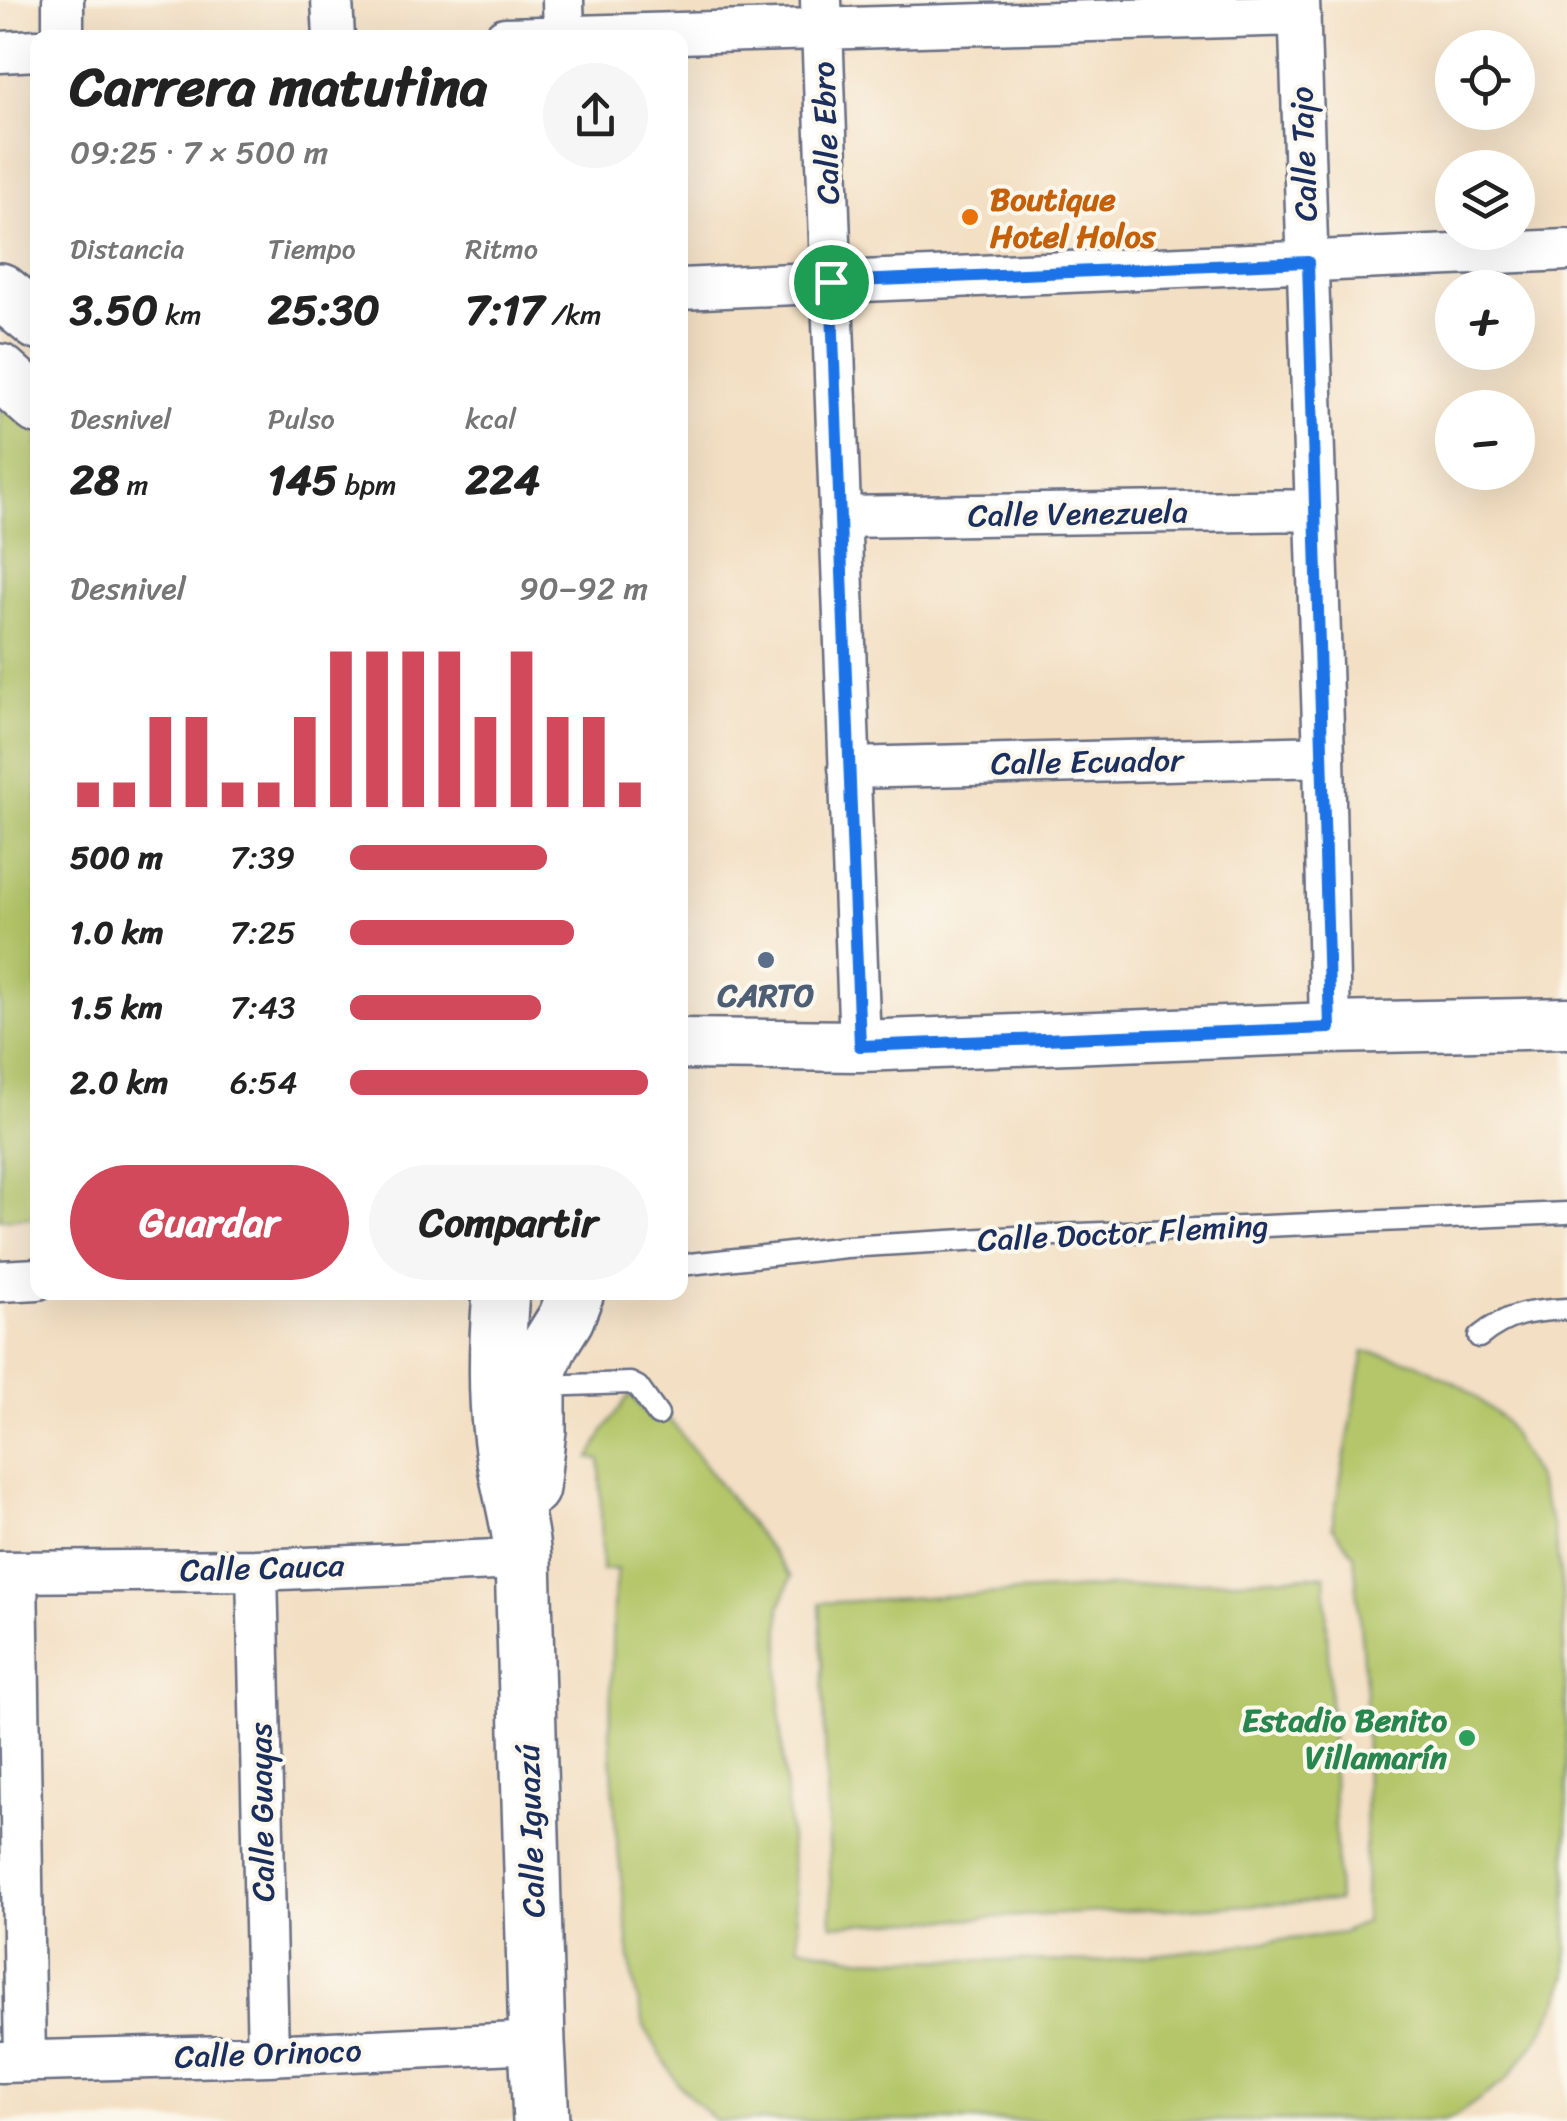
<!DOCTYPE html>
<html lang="es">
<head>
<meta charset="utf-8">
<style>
  :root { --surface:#fff; --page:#f6f6f6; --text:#222; --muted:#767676; --accent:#d1495b }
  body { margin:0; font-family:Sriracha,sans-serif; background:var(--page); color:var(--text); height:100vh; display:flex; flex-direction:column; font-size:38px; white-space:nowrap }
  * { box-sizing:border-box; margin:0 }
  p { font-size:32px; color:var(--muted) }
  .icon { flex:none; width:55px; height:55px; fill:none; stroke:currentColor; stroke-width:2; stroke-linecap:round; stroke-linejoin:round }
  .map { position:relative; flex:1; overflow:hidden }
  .details { position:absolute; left:30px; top:30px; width:658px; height:1270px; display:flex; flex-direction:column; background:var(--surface); border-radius:20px; box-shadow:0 10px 40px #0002 }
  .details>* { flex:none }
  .buttons { position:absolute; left:1435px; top:30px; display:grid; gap:20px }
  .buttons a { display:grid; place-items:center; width:100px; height:100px; border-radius:50%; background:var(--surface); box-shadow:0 10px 40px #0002; font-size:50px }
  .pin { position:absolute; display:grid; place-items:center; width:85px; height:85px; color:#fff; margin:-42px; border:5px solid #fff; border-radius:50%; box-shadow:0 2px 10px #0007 }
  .round { display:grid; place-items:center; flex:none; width:105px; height:105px; border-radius:52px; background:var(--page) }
  .headline { display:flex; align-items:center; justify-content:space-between; height:170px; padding:0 40px }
  h1 { font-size:55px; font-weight:700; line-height:75px }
  .figures { display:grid; grid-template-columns:repeat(3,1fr); gap:15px; height:170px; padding:10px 40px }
  .figures div { display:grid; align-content:center }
  .figures b { font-size:42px; font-weight:700 }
  .figures small { font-size:28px; font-weight:400 }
  .figures p { font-size:28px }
  .chart { height:280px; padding:20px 40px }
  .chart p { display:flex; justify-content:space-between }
  .chart svg { width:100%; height:180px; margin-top:10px; stroke:var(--accent); stroke-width:6 }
  .primary-button { display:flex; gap:20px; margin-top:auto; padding:20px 40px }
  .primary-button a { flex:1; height:115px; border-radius:60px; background:var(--accent); color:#fff; font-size:40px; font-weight:700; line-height:115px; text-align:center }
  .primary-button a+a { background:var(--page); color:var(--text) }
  ul { padding:0 40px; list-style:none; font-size:32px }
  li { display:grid; grid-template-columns:160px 120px 1fr; align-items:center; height:75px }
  li i { height:25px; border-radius:12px; background:var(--accent) }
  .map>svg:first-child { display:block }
  .green { fill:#b4c669; stroke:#687a64; stroke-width:2.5 }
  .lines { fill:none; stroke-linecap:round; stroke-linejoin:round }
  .service-casing { stroke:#676d81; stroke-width:25 }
  .minor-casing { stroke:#676d81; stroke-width:45 }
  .tertiary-casing { stroke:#676d81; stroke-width:55 }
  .secondary-casing { stroke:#676d81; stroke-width:60 }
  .service { stroke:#fff; stroke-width:20 }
  .minor { stroke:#fff; stroke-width:40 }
  .tertiary { stroke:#fff; stroke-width:50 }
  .secondary { stroke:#fff; stroke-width:55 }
  .route-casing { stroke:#fff; stroke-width:20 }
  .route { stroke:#1a73e8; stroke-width:12 }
  .food-dot { fill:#e8710a; stroke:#fbf7ec; stroke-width:4 }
  .service-dot { fill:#5c6f8a; stroke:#fbf7ec; stroke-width:4 }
  .leisure-dot { fill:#2e9e5b; stroke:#fbf7ec; stroke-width:4 }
  .labels { text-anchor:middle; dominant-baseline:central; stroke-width:8; stroke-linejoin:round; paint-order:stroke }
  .street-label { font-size:32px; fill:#1b2f5e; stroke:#fbf7ec }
  .food-label { font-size:32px; font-weight:bold; fill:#c56008; stroke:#fbf7ec; text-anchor:start }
  .service-label { font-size:32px; font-weight:bold; fill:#4e5e75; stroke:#fbf7ec }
  .leisure-label { font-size:32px; font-weight:bold; fill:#27864d; stroke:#fbf7ec; text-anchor:end }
</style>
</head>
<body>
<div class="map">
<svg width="1567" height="2121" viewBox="0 0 1567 2121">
  <rect width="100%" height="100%" fill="#fbf7ec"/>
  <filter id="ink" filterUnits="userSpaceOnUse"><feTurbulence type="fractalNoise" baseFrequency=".01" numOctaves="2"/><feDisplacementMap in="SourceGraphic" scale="20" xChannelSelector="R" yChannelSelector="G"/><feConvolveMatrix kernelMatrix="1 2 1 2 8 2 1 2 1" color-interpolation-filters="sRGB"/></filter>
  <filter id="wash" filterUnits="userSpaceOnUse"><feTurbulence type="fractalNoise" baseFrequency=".0048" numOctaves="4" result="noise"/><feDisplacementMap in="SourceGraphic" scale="40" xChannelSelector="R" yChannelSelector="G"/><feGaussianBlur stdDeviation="2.25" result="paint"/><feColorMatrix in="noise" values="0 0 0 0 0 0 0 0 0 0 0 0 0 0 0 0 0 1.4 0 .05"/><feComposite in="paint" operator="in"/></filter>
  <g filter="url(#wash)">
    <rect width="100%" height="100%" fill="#f3dfc3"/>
    <path class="green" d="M0,392L38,426V1217L0,1219Z
      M1364,1351L1415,1362L1465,1388L1504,1420L1536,1478L1553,1527L1562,1586L1567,1742V1973L1560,1998L1540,2037L1505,2081L1454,2117L1443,2121H715L678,2084L644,2026L632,1976L616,1832L610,1735L613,1604L617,1569L602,1570L600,1460L590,1458L604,1431L630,1394L650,1419L664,1412L791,1577L780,1607V1722L799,1946L859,1958L1095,1962L1342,1933L1365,1922L1366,1694L1354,1555L1332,1526Z
      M1325,1575L1338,1901L832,1925L820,1603Z"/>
  </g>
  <g filter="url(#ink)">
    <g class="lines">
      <g class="service-casing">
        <path id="service" d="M680,1265L846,1247L1033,1236L1567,1213
          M1479,1337C1508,1313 1531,1311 1567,1309
          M540,1386L630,1383L638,1387L658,1415"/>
      </g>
      <g class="minor-casing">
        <path id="minor" d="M63,0V38
          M332,0L334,38
          M563,0L564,36
          M821,0L860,1046
          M1299,0L1324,756L1330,1028
          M505,38L1300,15
          M0,52L38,50
          M680,289L1567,250
          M840,517L1316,510
          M849,768L1324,756
          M0,1281L38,1279
          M257,1570L268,2055
          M0,1572L257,1570L523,1559
          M17,1572L25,2061
          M0,2062L268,2055L537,2042"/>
      </g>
      <g class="tertiary-casing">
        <path id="tertiary" d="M680,1044L860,1046L1330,1028L1567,1023"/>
      </g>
      <g class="secondary-casing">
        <path id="secondary" d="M0,291L38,322
          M0,372L38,406
          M501,1292C497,1340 495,1387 501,1434C505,1476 520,1517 523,1559L537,2042L541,2121
          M531,1488L538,1430V1386L540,1367L551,1342L566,1318L576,1292"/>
      </g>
      <use href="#service" class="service"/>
      <use href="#minor" class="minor"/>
      <use href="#tertiary" class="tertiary"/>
      <use href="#secondary" class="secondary"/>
    </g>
  </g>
  <g class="lines" filter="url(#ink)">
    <g class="route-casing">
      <path id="route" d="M1308,262L1330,1028L860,1046L831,282Z"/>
    </g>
    <use href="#route" class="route"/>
  </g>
  <circle class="food-dot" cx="970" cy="217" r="10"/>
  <circle class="service-dot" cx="766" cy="960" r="10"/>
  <circle class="leisure-dot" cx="1467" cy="1738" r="10"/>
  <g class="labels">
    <g class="street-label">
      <text transform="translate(826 133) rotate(-92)">Calle Ebro</text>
      <text transform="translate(1304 154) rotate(-92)">Calle Tajo</text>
      <text transform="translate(1078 514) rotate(-1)">Calle Venezuela</text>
      <text transform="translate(1087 762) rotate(-1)">Calle Ecuador</text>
      <text transform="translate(1123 1233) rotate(-3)">Calle Doctor Fleming</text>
      <text transform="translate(262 1568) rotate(-2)">Calle Cauca</text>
      <text transform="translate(262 1812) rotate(-91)">Calle Guayas</text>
      <text transform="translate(531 1831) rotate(-92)">Calle Iguazú</text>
      <text transform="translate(268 2054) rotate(-2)">Calle Orinoco</text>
    </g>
    <g class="food-label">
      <text x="990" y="199">Boutique<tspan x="990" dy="37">Hotel Holos</tspan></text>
    </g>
    <g class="service-label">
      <text x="766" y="995">CARTO</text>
    </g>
    <g class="leisure-label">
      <text x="1447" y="1720">Estadio Benito<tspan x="1447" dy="37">Villamarín</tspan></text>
    </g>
  </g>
</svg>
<div class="buttons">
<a><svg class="icon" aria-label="locate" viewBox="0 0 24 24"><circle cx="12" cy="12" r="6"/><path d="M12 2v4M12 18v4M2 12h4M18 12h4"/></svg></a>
<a><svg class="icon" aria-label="layers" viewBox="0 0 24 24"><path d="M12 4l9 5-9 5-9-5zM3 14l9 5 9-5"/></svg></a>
<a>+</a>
<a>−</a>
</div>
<div class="pin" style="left:831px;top:282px;background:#1e9e55"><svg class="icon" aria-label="arrive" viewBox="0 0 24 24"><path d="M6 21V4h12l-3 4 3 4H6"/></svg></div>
<section class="details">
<div class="headline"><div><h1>Carrera matutina</h1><p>09:25 · 7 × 500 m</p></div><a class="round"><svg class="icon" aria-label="share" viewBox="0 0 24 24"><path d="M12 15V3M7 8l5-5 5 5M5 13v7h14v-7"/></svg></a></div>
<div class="figures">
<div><p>Distancia</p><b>3.50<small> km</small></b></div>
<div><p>Tiempo</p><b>25:30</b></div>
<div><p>Ritmo</p><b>7:17<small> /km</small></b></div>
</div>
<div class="figures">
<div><p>Desnivel</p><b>28<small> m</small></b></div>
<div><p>Pulso</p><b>145<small> bpm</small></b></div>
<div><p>kcal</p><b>224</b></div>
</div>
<div class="chart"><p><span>Desnivel</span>90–92 m</p>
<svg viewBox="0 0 160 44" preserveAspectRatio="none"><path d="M5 44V38M15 44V38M25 44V22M35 44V22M45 44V38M55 44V38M65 44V22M75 44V6M85 44V6M95 44V6M105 44V6M115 44V22M125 44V6M135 44V22M145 44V22M155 44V38"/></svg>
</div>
<ul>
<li><b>500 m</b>7:39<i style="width:66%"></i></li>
<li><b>1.0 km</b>7:25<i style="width:75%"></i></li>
<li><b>1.5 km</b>7:43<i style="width:64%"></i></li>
<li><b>2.0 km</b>6:54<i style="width:100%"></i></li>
</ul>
<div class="primary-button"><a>Guardar</a><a>Compartir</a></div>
</section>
</div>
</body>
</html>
